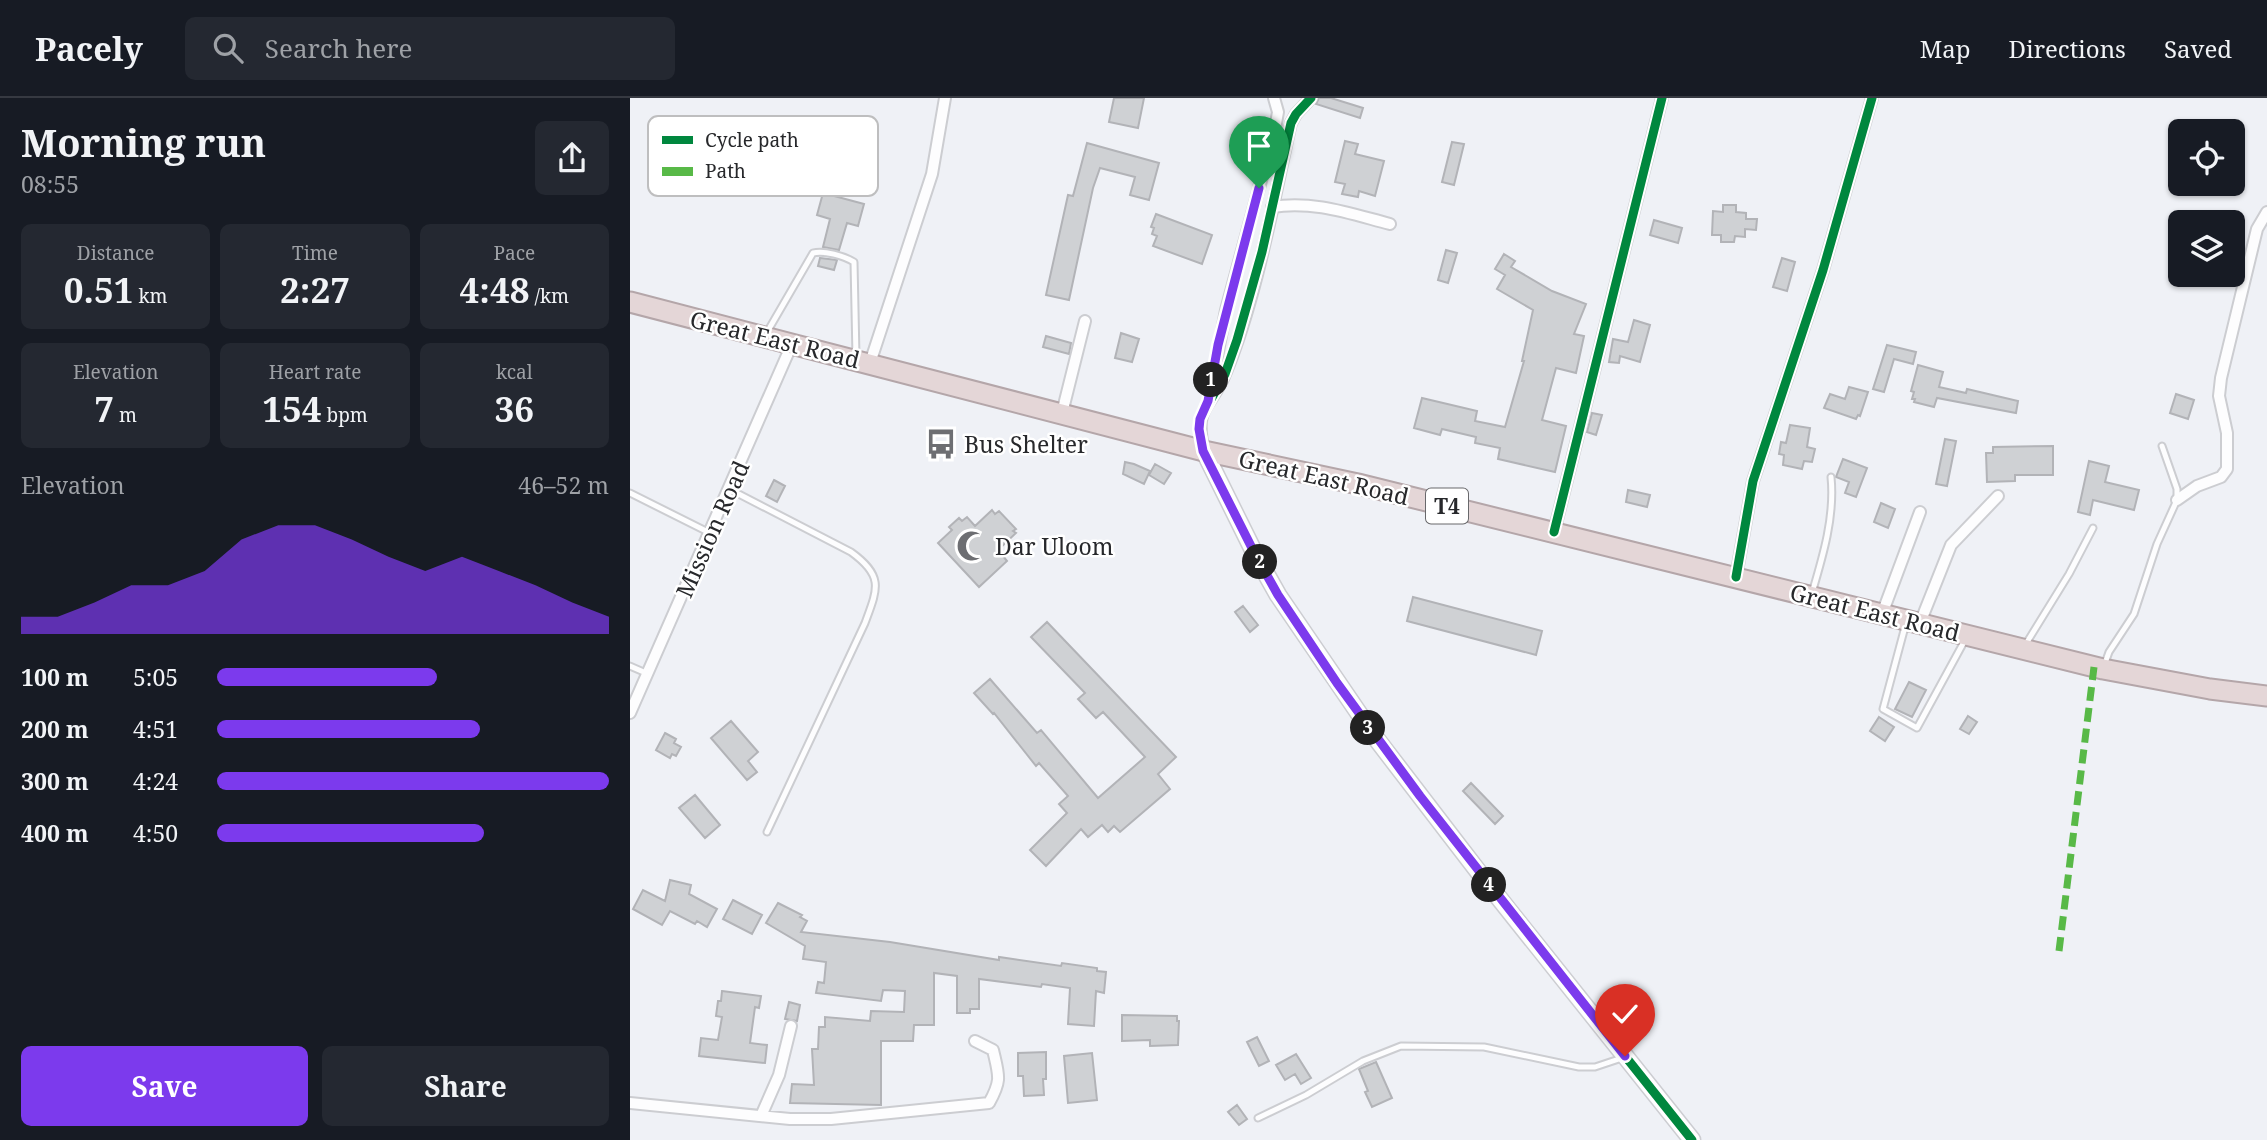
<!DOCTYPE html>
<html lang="en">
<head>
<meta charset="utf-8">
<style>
  :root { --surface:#171b24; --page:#242831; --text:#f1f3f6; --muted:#9ea1a6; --line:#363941; --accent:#7c3aed }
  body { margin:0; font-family:"Noto Serif",serif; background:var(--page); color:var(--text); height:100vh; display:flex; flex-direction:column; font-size:26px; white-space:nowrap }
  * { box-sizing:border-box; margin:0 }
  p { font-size:23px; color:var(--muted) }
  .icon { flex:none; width:38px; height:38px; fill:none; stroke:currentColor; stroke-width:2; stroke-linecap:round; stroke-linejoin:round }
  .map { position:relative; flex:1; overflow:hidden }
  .panel { display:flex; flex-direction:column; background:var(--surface); width:630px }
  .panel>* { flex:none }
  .controls { position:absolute; left:1538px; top:21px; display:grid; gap:14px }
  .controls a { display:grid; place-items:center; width:77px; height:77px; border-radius:10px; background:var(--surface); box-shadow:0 2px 5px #0004; font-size:35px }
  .pin { position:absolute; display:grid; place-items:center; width:60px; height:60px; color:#fff; margin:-72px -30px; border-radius:50% 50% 50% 0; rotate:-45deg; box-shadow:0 0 7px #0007 }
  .pin .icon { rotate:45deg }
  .km { position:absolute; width:35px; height:35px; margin:-18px; border-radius:50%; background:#222; color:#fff; font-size:19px; line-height:35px; text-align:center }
  .round { display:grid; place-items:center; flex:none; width:74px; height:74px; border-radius:10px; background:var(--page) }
  .summary { display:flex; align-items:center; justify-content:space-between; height:119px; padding:0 21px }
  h1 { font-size:38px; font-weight:700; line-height:52px }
  .stats { display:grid; grid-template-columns:repeat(3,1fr); gap:10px; height:119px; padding:7px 21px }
  .stats div { display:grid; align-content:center; border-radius:10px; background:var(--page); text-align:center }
  .stats b { font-size:35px; font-weight:700 }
  .stats small { font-size:19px; font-weight:400 }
  .stats p { font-size:19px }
  .chart { height:196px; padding:14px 21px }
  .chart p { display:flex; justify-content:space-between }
  .chart svg { width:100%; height:126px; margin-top:7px; fill:var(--accent); opacity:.7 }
  .action { display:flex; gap:14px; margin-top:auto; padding:14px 21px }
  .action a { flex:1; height:80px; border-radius:10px; background:var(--accent); color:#fff; font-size:28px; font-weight:700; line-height:80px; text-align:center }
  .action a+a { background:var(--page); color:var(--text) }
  ul { padding:0 21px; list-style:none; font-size:23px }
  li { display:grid; grid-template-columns:112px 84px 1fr; align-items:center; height:52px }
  li i { height:18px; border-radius:9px; background:var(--accent) }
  header { display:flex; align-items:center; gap:42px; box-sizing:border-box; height:98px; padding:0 35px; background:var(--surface); border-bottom:2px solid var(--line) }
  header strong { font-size:33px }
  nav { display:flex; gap:38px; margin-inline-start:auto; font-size:24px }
  .search { width:490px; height:63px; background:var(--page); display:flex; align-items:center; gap:18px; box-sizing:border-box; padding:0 24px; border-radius:10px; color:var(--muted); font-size:26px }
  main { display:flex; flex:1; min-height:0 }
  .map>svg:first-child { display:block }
  .building { fill:#cfd1d4; stroke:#b2b3b7; stroke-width:2 }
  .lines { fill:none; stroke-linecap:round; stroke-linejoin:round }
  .lane-casing { stroke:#cccdd1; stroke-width:9 }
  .street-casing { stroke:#cccdd1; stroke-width:14 }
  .secondary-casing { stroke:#cccdd1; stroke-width:19 }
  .highway-casing { stroke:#b4a6a9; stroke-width:23 }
  .lane { stroke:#fdfdfe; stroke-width:5 }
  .street { stroke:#fdfdfe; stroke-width:10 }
  .secondary { stroke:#fdfdfe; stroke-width:16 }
  .highway { stroke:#e4d6d7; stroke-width:19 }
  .quiet { stroke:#58b947; stroke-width:7; stroke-dasharray:14 7; stroke-linecap:butt }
  .cycleway-casing { stroke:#fff; stroke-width:13 }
  .cycleway { stroke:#00873e; stroke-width:9 }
  .route-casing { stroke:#fff; stroke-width:14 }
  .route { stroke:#7c3aed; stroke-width:9 }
  .labels { text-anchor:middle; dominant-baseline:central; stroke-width:5; stroke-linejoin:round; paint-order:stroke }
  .shield { fill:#fff; stroke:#68686b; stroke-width:2 }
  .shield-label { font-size:21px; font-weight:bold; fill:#27282b }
  .street-label { font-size:23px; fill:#27282b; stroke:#fff }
  .poi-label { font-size:23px; fill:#27282b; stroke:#fff; text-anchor:start }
  .key { fill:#fff; stroke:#bebebf; stroke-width:2 }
  .key-label { font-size:19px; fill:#27282b }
</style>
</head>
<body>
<header>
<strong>Pacely</strong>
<div class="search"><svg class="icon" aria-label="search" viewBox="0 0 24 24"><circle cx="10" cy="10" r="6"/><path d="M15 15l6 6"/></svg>Search here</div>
<nav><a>Map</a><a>Directions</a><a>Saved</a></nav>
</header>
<main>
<section class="panel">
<div class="summary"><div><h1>Morning run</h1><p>08:55</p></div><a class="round"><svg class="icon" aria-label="share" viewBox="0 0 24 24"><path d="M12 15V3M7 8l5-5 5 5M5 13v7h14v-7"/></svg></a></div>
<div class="stats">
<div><p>Distance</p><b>0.51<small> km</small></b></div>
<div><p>Time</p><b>2:27</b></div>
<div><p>Pace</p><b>4:48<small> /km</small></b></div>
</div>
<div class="stats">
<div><p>Elevation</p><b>7<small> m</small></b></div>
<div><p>Heart rate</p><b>154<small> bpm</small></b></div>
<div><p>kcal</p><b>36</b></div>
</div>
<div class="chart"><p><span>Elevation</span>46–52 m</p>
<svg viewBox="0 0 160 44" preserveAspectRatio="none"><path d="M0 44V38L10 38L20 33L30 27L40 27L50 22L60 11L70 6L80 6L90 11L100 17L110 22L120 17L130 22L140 27L150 33L160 38V44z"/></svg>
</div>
<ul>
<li><b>100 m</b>5:05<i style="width:56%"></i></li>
<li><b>200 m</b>4:51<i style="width:67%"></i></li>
<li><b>300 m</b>4:24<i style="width:100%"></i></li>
<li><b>400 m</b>4:50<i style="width:68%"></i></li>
</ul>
<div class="action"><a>Save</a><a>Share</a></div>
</section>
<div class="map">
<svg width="1637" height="1042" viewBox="0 0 1637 1042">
  <rect width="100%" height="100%" fill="#eff1f6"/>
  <path class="building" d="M484,0H514L508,30L479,24Z
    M689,0H701L733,10L730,20L686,6Z
    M715,43L728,46L725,56L754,63L745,98L729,93L728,99L712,96L715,86L705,84Z
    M822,44L834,46L824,87L812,84Z
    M457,45L529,65L519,102L500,97L505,79L470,70L463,90L439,202L416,197L438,97L443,98Z
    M193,95L234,106L228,128L217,125L209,152L193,149L200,121L187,117Z
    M1093,107H1106V114L1116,115V121H1127L1126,132L1115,131V139L1105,138L1104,144H1091V137H1082L1083,113L1093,114Z
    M526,116L582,137L572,166L523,148L527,138L522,136L524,130L521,129Z
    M1024,122L1052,130L1048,145L1020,137Z
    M816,152L827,155L818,185L808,182Z
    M874,156L885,163L881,169L922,193L956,206L944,236L954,238L946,275L926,270L912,322L936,328L925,374L868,361L870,350L845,345L846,339L812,331L810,337L784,330L792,300L847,313L845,323L875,329L894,263H892L903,212L867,191L875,177L865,171Z
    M190,160L207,162L204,172L188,168Z
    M1152,160L1165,164L1157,193L1143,189Z
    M1004,222L1020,227L1010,264L990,258L989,265L979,264L983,241L998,244Z
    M491,235L509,241L502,264L485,260Z
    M416,238L441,245L439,256L413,249Z
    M1257,247L1286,254L1283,266L1264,261L1254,294L1243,291Z
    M1288,267L1313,274L1309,289L1336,295L1337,291L1388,303L1386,315L1307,300L1304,309L1284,304L1285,301H1282L1284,294L1281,293Z
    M1219,289L1238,294L1230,318L1228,317L1226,321L1194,310L1200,296L1215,301Z
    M1546,296L1564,302L1558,321L1540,315Z
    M962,315L972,317L966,337L957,334Z
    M1160,327L1180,330L1177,349L1185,351L1182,364L1174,363L1172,371L1153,367L1154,357L1149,356L1151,344L1156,345Z
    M1315,341L1326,343L1317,388L1306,386Z
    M433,342L445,343V355L432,354Z
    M1423,348V377H1385V383L1357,384L1356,355H1363V349Z
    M1213,361L1237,370L1226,399L1215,395L1219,384L1206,379Z
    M1459,363L1479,368L1475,384L1509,392L1504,412L1463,402L1460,417L1448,414Z
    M495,364L504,366L520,373L514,386L493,376Z
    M525,366L541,375L534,386L519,377Z
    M144,382L155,388L147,404L136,398Z
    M998,392L1020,397L1017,409L996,404Z
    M1251,405L1265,411L1258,430L1244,424Z
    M362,412L365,416L369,413L386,431L383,433L386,435L368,452L377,463L349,489L308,445L322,432L319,429L329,420L332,423L337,419L345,428Z
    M783,499L912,533L906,557L777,523Z
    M613,508L628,527L620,534L605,514Z
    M417,524L546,659L528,676L540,691L490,734L484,728L478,734L472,727L458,739L451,731L416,768L400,752L437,715L429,706L438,698L409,665L406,668L364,615L363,616L344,595L360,581L407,635L411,632L468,700L515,659L473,614L466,620L448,601L455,595L401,539Z
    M1279,584L1296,592L1282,619L1265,611Z
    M1338,618L1347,624L1339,636L1330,631Z
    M1249,619L1264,629L1255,643L1240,633Z
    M101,623L128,654L118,663L127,674L117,682L81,640Z
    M35,635L46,641L44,645L51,649L46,658L42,656L40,660L26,652Z
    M841,685L873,718L865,726L833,693Z
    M65,697L90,727L75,740L49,710Z
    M40,782L61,787L59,796L87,811L77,829L67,823L65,826L40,813L32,827L3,811L13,792L35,803Z
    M103,802L132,817L122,836L93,821Z
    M148,805L172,817L170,819L177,823L171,834L260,844L369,862V859L431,868L432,865L467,870V873L476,874L474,895L466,893L464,928L438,926L440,890L412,886L411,889L349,881V911H340V915H327V878L304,875V927H284L283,943H251V1007L160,1005L162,986L184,987L182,951H188L189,929H195V919L240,923L241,913L274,914L275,893L253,892L251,903L186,895L188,884L194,885L196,864L173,861L175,848L136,825Z
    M92,893L131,898L129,910L125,909L120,945L137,947L135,965L69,958L71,940L88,942L92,919L86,918L88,903H91Z
    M159,904L170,907L167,923L155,921Z
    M492,917L547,918V923H549L548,947L520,948V942L492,943Z
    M627,939L639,963L629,968L617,944Z
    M416,954V981H413L414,997L394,998L393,978H388V955Z
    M462,955L467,1002L438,1005L434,958Z
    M666,956L681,980L671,986L665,976L655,982L646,967Z
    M746,964L762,1000L742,1009L735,994L738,993L729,971Z
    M607,1007L617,1021L609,1027L598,1014Z"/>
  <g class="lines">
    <g class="lane-casing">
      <path id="lane" d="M136,236L183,155C194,152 214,158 224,164L226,259
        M99,391L221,454C254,478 248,490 235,525L137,734
        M0,395L80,435
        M1182,495C1193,458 1205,418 1201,379
        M1276,525L1253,611L1287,630L1335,542
        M1394,549L1439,476L1463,430
        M0,568L16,575
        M1474,568L1479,554L1504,516L1527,446L1547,402V391L1532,348
        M628,1020L676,997L733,963L771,948L854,949L949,969H965L992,960"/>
    </g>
    <g class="street-casing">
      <path id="street" d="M642,109C683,102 721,116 760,126
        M240,265L302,76L315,0
        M579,300L596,212L645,31L648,14L644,0
        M432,315L455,223
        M574,353C563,306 581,312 596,274C627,198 643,105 661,25L666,16L681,0
        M1547,402L1567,388L1591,379L1597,371V335L1589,298L1591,280L1627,131L1637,114
        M924,434L1032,0
        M1106,479L1123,383L1193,172L1242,0
        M1252,516L1290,414
        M1290,525L1321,447L1368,398
        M0,615L162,246
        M0,1005L160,1021H201L359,1005C372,982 369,978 363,952L345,943
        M131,1018L149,977L161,928"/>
    </g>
    <g class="secondary-casing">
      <path id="secondary" d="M574,353L625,456L648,497L745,639L857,785L1062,1042"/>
    </g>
    <g class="highway-casing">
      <path id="highway" d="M0,204L574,353L728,386L1473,571L1580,591L1637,598"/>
    </g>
    <use href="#lane" class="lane"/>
    <use href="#street" class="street"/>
    <use href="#secondary" class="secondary"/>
    <use href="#highway" class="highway"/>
    <path class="quiet" d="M1429,853L1464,569"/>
    <g class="cycleway-casing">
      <path id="cycleway" d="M681,0L666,16L661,25L632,154L607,242L595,276L570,321L569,331L574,353L625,456L648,497L745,639L857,785L1062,1042
        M924,434L1032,0
        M1106,479L1123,383L1193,172L1242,0"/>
    </g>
    <use href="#cycleway" class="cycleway"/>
  </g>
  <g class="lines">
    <g class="route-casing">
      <path id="route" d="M629,90L588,247L578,303L570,321L569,331L573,353L625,456L648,497L707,585L790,698L995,958"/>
    </g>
    <use href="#route" class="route"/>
  </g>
  <defs>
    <g id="bus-bare" transform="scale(2.415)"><path d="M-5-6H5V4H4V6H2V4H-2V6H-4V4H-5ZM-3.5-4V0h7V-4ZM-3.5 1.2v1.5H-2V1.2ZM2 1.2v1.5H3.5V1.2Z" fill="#6d6e72" stroke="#fff" stroke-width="2.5" paint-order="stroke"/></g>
    <g id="mosque-bare" transform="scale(2.415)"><path d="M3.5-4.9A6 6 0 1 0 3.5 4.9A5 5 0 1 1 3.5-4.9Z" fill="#6d6e72" stroke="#fff" stroke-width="2.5" paint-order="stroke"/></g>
  </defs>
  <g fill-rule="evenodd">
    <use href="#bus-bare" x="311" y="346"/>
    <use href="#mosque-bare" x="342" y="448"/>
  </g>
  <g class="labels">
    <rect class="shield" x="796" y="390.5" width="42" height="35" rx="5"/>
    <g class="shield-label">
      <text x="817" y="408">T4</text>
    </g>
    <g class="street-label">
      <text transform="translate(145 241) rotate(14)">Great East Road</text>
      <text transform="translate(694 379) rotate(13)">Great East Road</text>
      <text transform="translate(82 431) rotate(-66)">Mission Road</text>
      <text transform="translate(1245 514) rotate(14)">Great East Road</text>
    </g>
    <g class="poi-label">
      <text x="334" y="346">Bus Shelter</text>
      <text x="365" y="448">Dar Uloom</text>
    </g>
  </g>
  <rect x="18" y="18" width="230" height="80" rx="10" class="key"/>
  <rect x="32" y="38" width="31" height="8" fill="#00873e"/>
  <rect x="32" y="69" width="31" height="9" fill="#58b947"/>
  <g class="key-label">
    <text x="75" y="49">Cycle path</text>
    <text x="75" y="80">Path</text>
  </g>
</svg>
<div class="controls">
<a><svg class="icon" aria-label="locate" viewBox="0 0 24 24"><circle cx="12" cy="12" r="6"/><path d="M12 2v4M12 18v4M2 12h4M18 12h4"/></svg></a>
<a><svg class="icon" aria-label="layers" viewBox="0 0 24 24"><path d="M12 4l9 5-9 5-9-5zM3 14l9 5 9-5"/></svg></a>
</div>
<div class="pin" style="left:629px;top:90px;background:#1e9e55"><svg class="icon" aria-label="arrive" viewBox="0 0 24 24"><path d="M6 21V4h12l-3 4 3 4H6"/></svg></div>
<div class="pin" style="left:995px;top:958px;background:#d93025"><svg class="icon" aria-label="check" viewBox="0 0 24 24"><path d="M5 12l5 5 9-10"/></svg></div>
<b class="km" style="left:581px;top:282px">1</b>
<b class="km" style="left:630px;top:464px">2</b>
<b class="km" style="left:738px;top:630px">3</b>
<b class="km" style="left:859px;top:787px">4</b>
</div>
</main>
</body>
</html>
